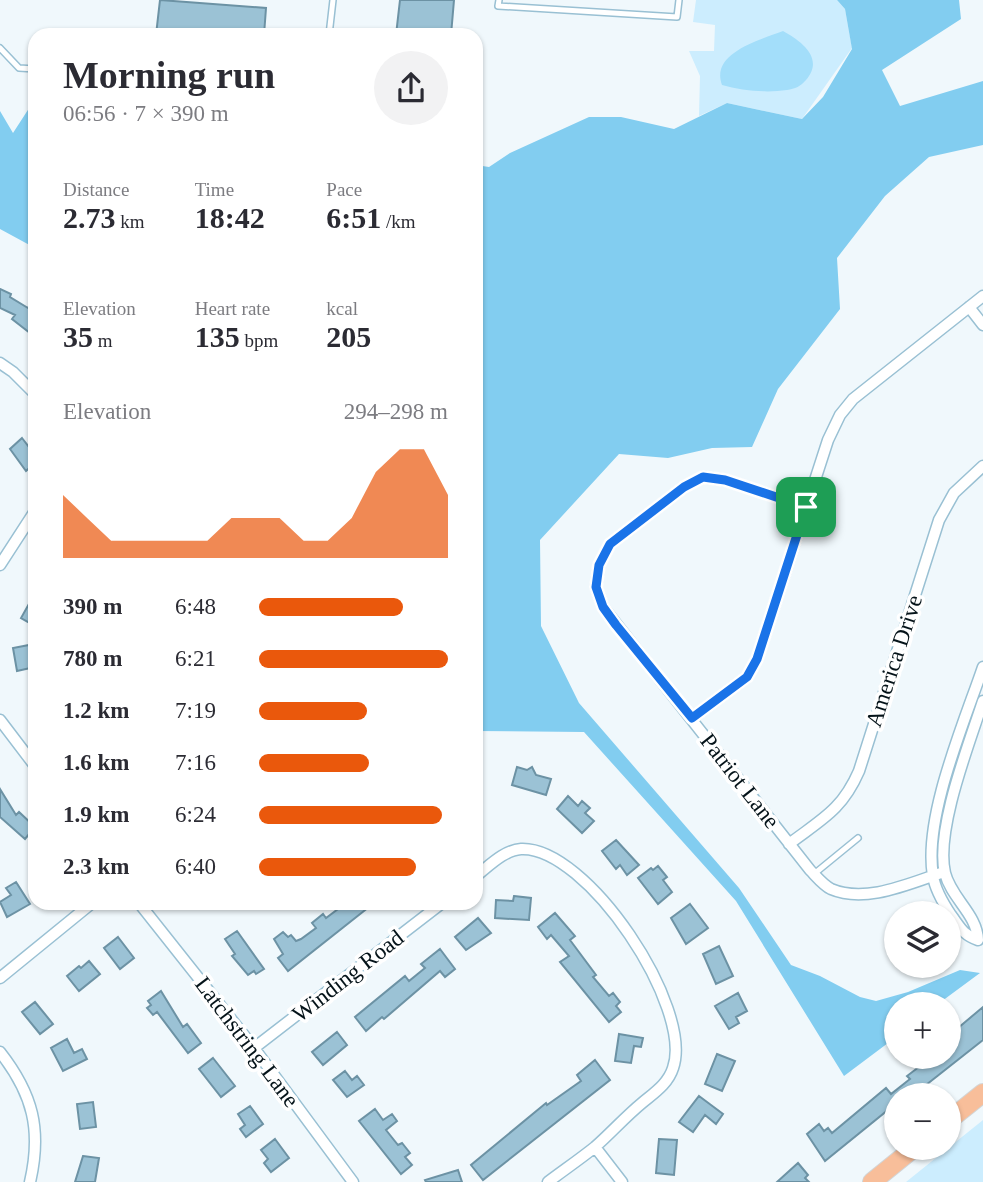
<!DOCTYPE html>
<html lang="en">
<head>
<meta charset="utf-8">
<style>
  :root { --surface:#fff; --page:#f2f2f3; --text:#2b2b33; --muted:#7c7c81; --accent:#ea580c }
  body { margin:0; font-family:Georgia,serif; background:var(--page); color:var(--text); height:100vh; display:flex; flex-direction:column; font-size:26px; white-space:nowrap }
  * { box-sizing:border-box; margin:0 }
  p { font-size:23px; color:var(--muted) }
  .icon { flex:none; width:38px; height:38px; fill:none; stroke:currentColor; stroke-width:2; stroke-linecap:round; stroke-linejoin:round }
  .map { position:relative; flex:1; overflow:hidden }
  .panel { position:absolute; left:28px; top:28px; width:455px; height:882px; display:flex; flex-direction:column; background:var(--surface); border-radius:21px; box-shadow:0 2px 5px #0004 }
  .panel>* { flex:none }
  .fabs { position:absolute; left:884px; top:901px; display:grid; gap:14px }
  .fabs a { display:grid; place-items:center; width:77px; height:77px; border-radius:50%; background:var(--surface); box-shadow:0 2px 5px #0004; font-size:35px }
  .pin { position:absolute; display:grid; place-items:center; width:60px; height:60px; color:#fff; margin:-30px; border-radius:14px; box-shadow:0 4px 10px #0006 }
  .round { display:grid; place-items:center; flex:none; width:74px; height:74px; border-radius:37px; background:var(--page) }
  .overview { display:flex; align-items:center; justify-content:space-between; height:119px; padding:0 35px }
  h1 { font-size:38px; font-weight:700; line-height:52px }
  .metrics { display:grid; grid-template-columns:repeat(3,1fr); gap:10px; height:119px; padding:7px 35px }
  .metrics div { display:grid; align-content:center }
  .metrics b { font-size:30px; font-weight:700 }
  .metrics small { font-size:19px; font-weight:400 }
  .metrics p { font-size:19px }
  .chart { height:196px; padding:14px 35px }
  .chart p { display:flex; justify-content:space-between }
  .chart svg { width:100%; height:126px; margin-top:7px; fill:var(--accent); opacity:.7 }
  ul { padding:0 35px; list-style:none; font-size:23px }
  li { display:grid; grid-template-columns:112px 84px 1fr; align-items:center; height:52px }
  li i { height:18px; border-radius:9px; background:var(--accent) }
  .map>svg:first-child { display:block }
  .green { fill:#ccedfe }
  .forest { fill:#82cdf0 }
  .water { fill:#a3defa }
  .building { fill:#9bc2d5; stroke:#6c92a4; stroke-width:2 }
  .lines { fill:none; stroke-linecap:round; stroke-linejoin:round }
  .lane-casing { stroke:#99c0d3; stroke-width:8 }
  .street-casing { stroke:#99c0d3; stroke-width:13 }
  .primary-casing { stroke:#d2d5d6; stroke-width:20 }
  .lane { stroke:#fff; stroke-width:5 }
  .street { stroke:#fff; stroke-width:10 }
  .primary { stroke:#f8be9a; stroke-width:18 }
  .route-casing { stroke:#fff; stroke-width:14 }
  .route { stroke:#1a73e8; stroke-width:9 }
  .labels { text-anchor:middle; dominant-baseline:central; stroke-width:7; stroke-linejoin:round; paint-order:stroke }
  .street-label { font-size:23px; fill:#051319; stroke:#fff }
</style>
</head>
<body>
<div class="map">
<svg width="983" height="1182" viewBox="0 0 983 1182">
  <rect width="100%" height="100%" fill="#f0f8fc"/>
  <path class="green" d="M696,0H837L845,9L852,48L802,119L727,103L699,116L700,76L689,51H714L715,25L693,22Z
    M983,1120V1182H906Z"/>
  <path class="forest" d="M837,0H959L961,19L882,70L900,106L983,81V145L929,157L885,196L837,258L840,309L778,389L752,447L712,448L668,458L619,454L540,540L541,626L579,703L739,888L791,965L820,976L860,997L876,1001L908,992L960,970L980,973L938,1004H896V1037L844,1076L736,901L584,732L476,731V165L489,167L510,153L589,117H621L674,129L727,103L802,119L823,97L852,49L845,9Z
    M35,99V248L0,229V111L13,133Z"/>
  <path class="water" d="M783,31C801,41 825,58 806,80C801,86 795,89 787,90C767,93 742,91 722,85C710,53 760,40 783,31Z"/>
  <path class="building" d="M160,0L266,8L264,35H156Z
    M400,0H454L451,35H396Z
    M0,289L11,294L10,297L28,308L35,298V337L12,319L15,315L0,308Z
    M22,438L29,447L35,442V463L26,471L10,449Z
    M35,593V626L21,618Z
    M29,645L31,654L35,653V667L17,671L13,648Z
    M517,767L527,770L532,767L536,775L551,779L546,795L512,785Z
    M0,789L16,815L19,812L35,827L25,839L0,817Z
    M568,796L578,806L582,801L590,808L585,813L594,821L582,833L557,809Z
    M616,840L639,865L627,875L620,865L616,869L602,851Z
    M658,866L667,877L663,880L672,892L658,904L638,878L651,868L653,870Z
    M16,882L30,904L7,917L0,902L11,895L6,888Z
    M514,896L531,898L529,920L495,918L496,900L513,901Z
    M346,903H374L288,971L278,958L283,954L274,939L283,932L288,937L291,935L296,941L301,939L316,928L312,923L323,914L326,918Z
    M690,904L708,928L686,944L671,918Z
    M555,913L575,936L570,940L596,975L593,977L609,996L613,993L620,1002L616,1006L621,1012L609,1022L560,962L569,956L551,935L547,939L538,927Z
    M478,918L491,933L466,950L455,937Z
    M237,931L264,969L256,974L254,971L248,975L232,956L235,954L225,939Z
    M118,937L134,958L120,969L104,948Z
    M719,946L733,976L716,984L703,954Z
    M440,949L455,969L445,977L440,971L384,1019L382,1017L366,1031L355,1017L405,976L409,981L425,968L421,964Z
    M89,961L100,974L79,991L67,976L79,966L81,968Z
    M161,991L183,1027L187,1024L201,1043L188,1053L157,1012L153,1015L147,1008L151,1005L148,1001Z
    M738,993L747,1011L736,1017L739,1023L729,1029L715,1006Z
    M35,1002L53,1024L40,1034L22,1012Z
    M983,1007V1040L912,1096H896V1119L888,1110L825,1161L807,1134L819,1124L824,1131L828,1128L832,1133L886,1088L891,1094L910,1079L907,1076L932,1057H948V1033L956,1027L958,1028Z
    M337,1032L347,1045L323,1065L312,1052Z
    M619,1034L643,1038L641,1047L634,1046L631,1063L615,1061Z
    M67,1039L74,1053L82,1049L87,1059L63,1071L51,1048Z
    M717,1054L735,1061L722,1091L705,1084Z
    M213,1058L235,1086L221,1097L199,1069Z
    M595,1060L610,1080L483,1180L471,1165L546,1103L547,1105L581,1081L577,1075Z
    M345,1071L352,1080L357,1076L364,1085L347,1097L333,1080Z
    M699,1096L723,1114L716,1124L705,1115L693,1132L679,1122Z
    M93,1102L96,1127L80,1129L77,1104Z
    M250,1106L263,1124L246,1137L240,1129L245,1125L238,1114Z
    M375,1109L383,1120L392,1114L397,1121L386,1130L398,1145L402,1143L410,1153L405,1157L412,1165L401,1174L359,1121Z
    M275,1139L289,1158L271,1172L264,1163L268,1159L261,1150Z
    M659,1139L677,1140L674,1175L656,1173Z
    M83,1156L99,1158L95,1182H75Z
    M798,1163L808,1175L805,1178L809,1182H777Z
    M458,1170L462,1182H426L425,1180Z"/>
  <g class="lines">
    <g class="lane-casing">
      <path id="lane" d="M499,0L498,6L677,17L679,0
        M329,35L333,0
        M0,48L19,68L35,69
        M814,874L858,838"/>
    </g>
    <g class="street-casing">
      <path id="street" d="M969,307L983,325
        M0,363L13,372L35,394
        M806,507L725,480L703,477L684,487L610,544L599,565L596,587L603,607L810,870C816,876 823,885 831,889C866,904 910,883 944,872
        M0,565L35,511
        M983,667C964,723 923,818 933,876C935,889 943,903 951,915C960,927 963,935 978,940C977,914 951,898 945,873C935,831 969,744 983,701
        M692,718L747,677L757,659L828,440L840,415L853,399L983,296
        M0,720L35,766
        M789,844C822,819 842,810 859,771L939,520L954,493L983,466
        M476,876C488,867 504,850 521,849C587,846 694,1008 673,1068C668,1084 654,1093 642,1103C625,1117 611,1133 595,1147C580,1159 564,1170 548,1182
        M139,903L254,1048L353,1182
        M0,978L92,903
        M254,1048L442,903
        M0,1052C33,1094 42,1130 30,1182
        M595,1147L622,1182"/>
    </g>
    <g class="primary-casing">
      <path id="primary" d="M948,1121L983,1093
        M872,1182L914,1148"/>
    </g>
    <use href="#lane" class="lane"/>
    <use href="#street" class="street"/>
    <use href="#primary" class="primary"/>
  </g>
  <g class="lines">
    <g class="route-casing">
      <path id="route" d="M703,477L725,480L806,507L757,659L747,677L692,718L616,625L603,607L596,587L599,565L610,544L684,487Z"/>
    </g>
    <use href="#route" class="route"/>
  </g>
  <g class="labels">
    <g class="street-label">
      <text transform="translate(894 661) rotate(-72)">America Drive</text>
      <text transform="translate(740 781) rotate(52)">Patriot Lane</text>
      <text transform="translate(348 976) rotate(-38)">Winding Road</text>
      <text transform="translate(247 1042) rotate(53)">Latchstring Lane</text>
    </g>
  </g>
</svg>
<div class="fabs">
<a><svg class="icon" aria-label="layers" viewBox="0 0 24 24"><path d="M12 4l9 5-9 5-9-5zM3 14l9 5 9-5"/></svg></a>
<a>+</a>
<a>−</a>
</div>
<div class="pin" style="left:806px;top:507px;background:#1e9e55"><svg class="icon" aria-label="arrive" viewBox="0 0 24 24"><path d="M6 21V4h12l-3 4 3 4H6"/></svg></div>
<section class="panel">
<div class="overview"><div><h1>Morning run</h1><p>06:56 · 7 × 390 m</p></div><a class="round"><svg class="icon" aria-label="share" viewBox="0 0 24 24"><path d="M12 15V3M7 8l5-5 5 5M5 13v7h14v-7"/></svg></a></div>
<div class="metrics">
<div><p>Distance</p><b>2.73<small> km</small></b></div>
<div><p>Time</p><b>18:42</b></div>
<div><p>Pace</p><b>6:51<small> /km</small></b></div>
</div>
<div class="metrics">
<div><p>Elevation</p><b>35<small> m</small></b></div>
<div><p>Heart rate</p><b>135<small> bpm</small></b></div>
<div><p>kcal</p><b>205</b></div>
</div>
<div class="chart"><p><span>Elevation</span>294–298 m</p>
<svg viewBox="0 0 160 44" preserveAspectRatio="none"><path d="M0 44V22L10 30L20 38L30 38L40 38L50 38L60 38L70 30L80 30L90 30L100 38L110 38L120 30L130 14L140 6L150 6L160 22V44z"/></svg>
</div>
<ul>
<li><b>390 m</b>6:48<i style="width:76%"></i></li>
<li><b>780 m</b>6:21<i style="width:100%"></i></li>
<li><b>1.2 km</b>7:19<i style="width:57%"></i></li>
<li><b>1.6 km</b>7:16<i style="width:58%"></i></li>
<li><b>1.9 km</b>6:24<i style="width:97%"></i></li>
<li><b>2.3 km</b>6:40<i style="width:83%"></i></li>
</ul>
</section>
</div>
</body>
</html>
